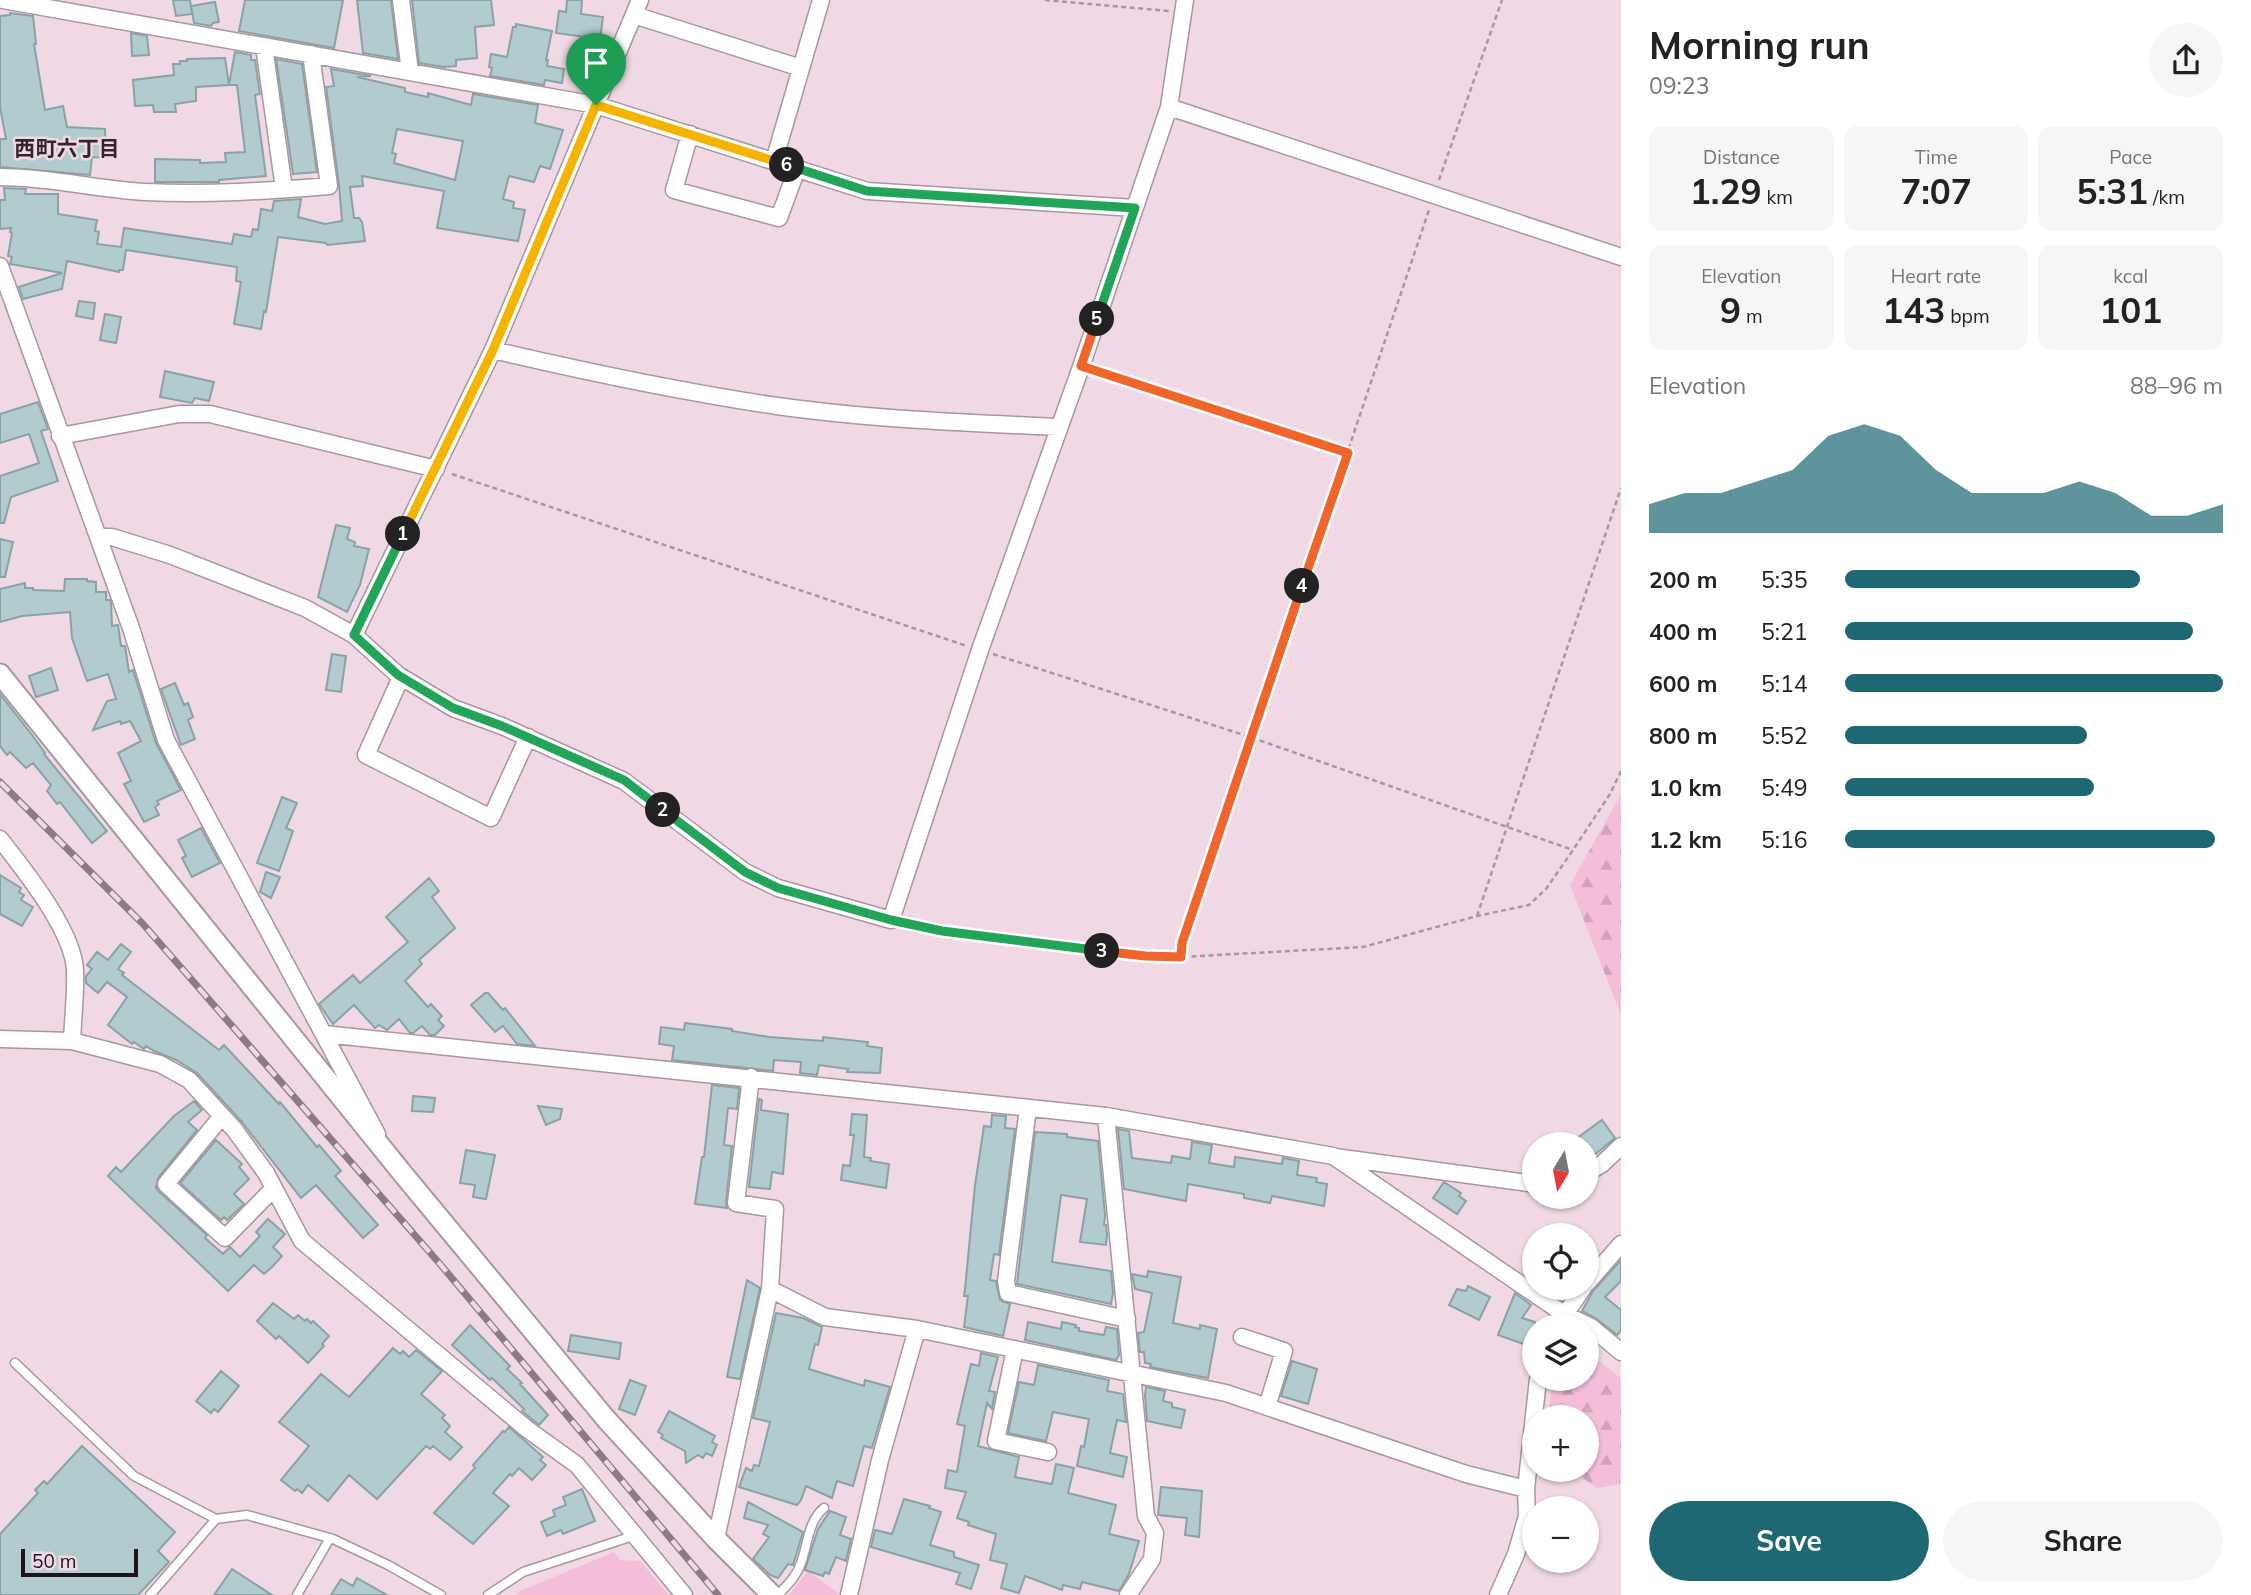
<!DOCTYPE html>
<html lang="en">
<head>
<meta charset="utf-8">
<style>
  :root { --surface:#fff; --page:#f6f6f6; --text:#222; --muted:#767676; --accent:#1e6873 }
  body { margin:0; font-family:Mulish,"Noto Sans JP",sans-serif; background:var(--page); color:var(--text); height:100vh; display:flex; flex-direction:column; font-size:26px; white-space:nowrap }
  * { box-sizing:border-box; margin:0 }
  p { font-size:23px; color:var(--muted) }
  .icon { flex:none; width:38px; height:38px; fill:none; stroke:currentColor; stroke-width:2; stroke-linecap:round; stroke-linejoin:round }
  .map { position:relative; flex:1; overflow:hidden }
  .sheet { display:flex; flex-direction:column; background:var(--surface); width:630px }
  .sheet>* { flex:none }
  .needle { width:46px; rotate:190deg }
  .controls { position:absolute; left:1522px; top:1132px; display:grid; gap:14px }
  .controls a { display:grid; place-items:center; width:77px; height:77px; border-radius:50%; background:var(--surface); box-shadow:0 2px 5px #0004; font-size:35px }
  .scale { position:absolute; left:21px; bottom:18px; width:117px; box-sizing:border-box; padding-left:7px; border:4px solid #1c1418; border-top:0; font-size:19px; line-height:24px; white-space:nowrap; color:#1c1418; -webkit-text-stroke:5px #f0d9e4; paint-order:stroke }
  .pin { position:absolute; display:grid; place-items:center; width:60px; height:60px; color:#fff; margin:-72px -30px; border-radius:50% 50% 50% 0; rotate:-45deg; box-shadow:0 0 7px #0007 }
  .pin .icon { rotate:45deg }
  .km { position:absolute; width:35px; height:35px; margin:-18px; border-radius:50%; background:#222; color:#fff; font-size:19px; line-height:35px; text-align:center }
  .round { display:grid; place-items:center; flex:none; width:74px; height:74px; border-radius:37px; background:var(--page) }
  .overview { display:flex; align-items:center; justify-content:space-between; height:119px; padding:0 28px }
  h1 { font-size:38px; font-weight:700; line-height:52px }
  .stats { display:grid; grid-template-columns:repeat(3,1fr); gap:10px; height:119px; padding:7px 28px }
  .stats div { display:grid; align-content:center; border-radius:14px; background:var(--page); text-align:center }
  .stats b { font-size:35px; font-weight:700 }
  .stats small { font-size:19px; font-weight:400 }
  .stats p { font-size:19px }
  .chart { height:196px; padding:14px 28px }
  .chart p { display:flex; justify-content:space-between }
  .chart svg { width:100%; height:126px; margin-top:7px; fill:var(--accent); opacity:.7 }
  .primary-button { display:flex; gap:14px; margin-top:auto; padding:14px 28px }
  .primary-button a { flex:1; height:80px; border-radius:42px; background:var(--accent); color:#fff; font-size:28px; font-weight:700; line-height:80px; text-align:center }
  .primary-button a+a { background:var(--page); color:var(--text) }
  ul { padding:0 28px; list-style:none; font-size:23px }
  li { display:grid; grid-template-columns:112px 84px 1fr; align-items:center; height:52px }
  li i { height:18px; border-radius:9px; background:var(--accent) }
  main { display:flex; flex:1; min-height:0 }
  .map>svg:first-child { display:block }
  .green { fill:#f4bed9 }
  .forest { fill:url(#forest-firs) }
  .building { fill:#b1cbcf; stroke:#88a2a6; stroke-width:2; fill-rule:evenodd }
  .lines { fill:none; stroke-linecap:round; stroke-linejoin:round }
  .service-casing { stroke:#ab959f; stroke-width:11 }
  .minor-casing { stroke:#ab959f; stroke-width:19 }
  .tertiary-casing { stroke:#ab959f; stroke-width:23 }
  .path { stroke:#a997a0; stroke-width:2.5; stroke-dasharray:5 3.5; stroke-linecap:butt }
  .service { stroke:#fff; stroke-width:8 }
  .minor { stroke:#fff; stroke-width:16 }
  .tertiary { stroke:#fff; stroke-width:19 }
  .rail-casing { stroke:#8b7c83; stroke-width:7 }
  .rail { stroke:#f0d9e4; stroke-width:4.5; stroke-dasharray:13; stroke-linecap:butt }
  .split-1-casing { stroke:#fff; stroke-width:14 }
  .split-2-casing { stroke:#fff; stroke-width:14 }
  .split-3-casing { stroke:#fff; stroke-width:14 }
  .split-4-casing { stroke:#fff; stroke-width:14 }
  .split-5-casing { stroke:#fff; stroke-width:14 }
  .split-6-casing { stroke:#fff; stroke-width:14 }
  .split-7-casing { stroke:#fff; stroke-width:14 }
  .split-1 { stroke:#f5b400; stroke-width:9 }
  .split-2 { stroke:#22a559; stroke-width:9 }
  .split-3 { stroke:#22a559; stroke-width:9 }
  .split-4 { stroke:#f0652b; stroke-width:9 }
  .split-5 { stroke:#f0652b; stroke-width:9 }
  .split-6 { stroke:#22a559; stroke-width:9 }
  .split-7 { stroke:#f5b400; stroke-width:9 }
  .labels { text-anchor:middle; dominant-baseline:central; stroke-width:5; stroke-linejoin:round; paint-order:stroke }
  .neighbourhood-label { font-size:21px; font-weight:bold; fill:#35242d; stroke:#f0d9e4 }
</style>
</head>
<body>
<main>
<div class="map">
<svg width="1621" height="1595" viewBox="0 0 1621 1595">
  <defs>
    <pattern id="forest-firs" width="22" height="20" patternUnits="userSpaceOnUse" patternTransform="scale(1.75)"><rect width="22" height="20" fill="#f4bed9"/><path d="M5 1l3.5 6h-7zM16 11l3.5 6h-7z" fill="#d1a2ba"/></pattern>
  </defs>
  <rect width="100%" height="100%" fill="#f0d9e4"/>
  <path class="green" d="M614,1552L620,1560L640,1561L669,1595H516L520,1591Z
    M808,1571L841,1595H789Z"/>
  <path class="forest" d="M1621,794V1015L1570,885Z
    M1587,1352L1621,1378V1484L1597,1488L1571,1470H1587V1418L1548,1417L1553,1379H1587Z"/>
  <path class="building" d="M173,0H190L192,14L176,16Z
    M245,0H343L334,48L239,31Z
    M357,0H391L398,59L363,53Z
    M412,0H491L494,25L475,27L477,58L456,60V66L444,67L419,63Z
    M567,0H582L581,14L603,17L600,39L556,33L559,11L566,12Z
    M215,2L219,22L213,23L211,26L194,23L191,6Z
    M10,13L33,16L36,44H34L45,110L63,106L67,127L105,129L106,158L92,157L90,175L0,167V139H6L0,107V16L10,15Z
    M516,24L552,31L546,60H548L547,66L564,69L562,83L545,80L544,85L490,76L492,68L489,67L491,54L507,57L513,27H516Z
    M131,33L147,36L149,55L132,56Z
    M235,52L251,55V60H255L260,94L255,95L266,176L219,180V182H155V159L200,160V163L226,162L225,153L245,152L237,85H229Z
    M225,58L229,85L196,87V101L175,104L176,112H154L153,105L135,106L133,80L174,75L173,64H180V61H187V59Z
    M276,59L302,64L317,172L293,174Z
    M331,69L371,76L357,77L405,88V92L428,97V93L471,105L473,94L538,105L535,123L563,130L550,169L540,166L534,182L509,176L503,199L514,202L513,208L525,210L518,241L437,228L444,191L362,176L363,186L350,187L354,218H359L362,222L365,241L327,245L326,243L278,237L266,312L264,311L261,329L234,324L241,282L236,281L237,267L126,250L123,270H119V272L67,261L62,289L23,299L19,287L62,273L10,264L12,257L8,256L12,233L10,232L11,228L0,229V200H5L4,188L26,189L25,194H58V214L97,220L95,231L99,232L97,244L121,247L124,228L232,244L234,234L251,237L253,229L258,230L261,209L272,211L274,201L301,199L298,217L325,224L342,221L339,185L326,87L334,86ZM397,129L463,141L455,180L394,163L396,154L392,153Z
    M79,301L95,303L93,319L76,316Z
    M105,314L121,317L116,343L100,340Z
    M165,371L214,382L209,401L195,398L192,403L160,397Z
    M38,402L48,429L41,431L58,481L11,497L4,523H0V476L39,463L29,434L0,443V414Z
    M336,525L350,528L347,539L355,542L354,546L369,549L360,585L347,612L318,597Z
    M0,539L13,542L5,577H0Z
    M65,579H87V581L96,582V592H106V600H110L111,603L112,626L118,625L121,646H125L129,672L133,670L156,743L181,790L157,801L159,804L155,807L159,815L144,822L124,784L131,781L118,753L141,741L130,721L121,724L120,721L93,730L107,701L116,699L108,674L87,681L72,638L70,612L22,616L0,622V589L25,583V588H33V590L64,591Z
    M332,654L346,656L341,692L326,690Z
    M51,668L58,690L36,697L29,676Z
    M175,683L184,705L188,703L193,717L188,720L195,739L181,745L161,689Z
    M0,694L32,735L45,753L44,754L107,831L92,843L60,802L57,804L47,791L51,785L33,763L26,768L10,752L7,755L0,746Z
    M282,797L297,803L286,828L293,831L279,871L257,863Z
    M201,828L220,863L192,877L182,858L186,856L178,840Z
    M266,872L280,877L271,898L260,892Z
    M0,875L21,888L19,892L24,895L21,900L33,907L22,926L0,914Z
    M429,878L439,891L432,897L455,928L419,960L422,964L405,981L428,1007L431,1004L442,1016L438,1020L444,1026L435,1035H430L422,1026L413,1033H410L399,1019L387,1030L379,1025L375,1028L354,1005L333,1024L319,1004L353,975L360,983L408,942L386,917Z
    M121,944L131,952L118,969L124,973L122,975L219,1050L224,1045L279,1104L280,1102L317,1147L319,1145L341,1171L335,1176L378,1225L363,1238L316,1185L301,1198L242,1122L197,1073L176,1060L154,1051L146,1046L144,1049L134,1042L132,1044L108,1025L127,997L107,982L98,993L86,983V976L92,969L87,965L97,952L108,960Z
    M485,993H488L503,1010L505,1008L535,1046L517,1044L503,1026L495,1032L471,1005Z
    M685,1023L732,1029V1031L769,1037L823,1041V1037L868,1042L867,1046L882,1048L880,1073L847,1072L848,1069L819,1065L817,1075L800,1073L801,1062L774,1060L773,1071L672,1060L674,1046L659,1044L661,1027L684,1030Z
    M712,1085L739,1088L737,1109L728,1108L724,1145L732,1146L726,1202L727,1208L695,1204L702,1157H704Z
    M413,1096L435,1098L433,1112L412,1111Z
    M759,1099L762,1100L761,1110L788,1114L783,1174L772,1172L770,1189L749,1187Z
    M194,1101L202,1110L188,1122L197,1130L158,1178L156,1187L158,1191L207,1235L205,1238L223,1254L230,1247L240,1257L260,1236L256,1232L268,1219L285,1234L273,1247L282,1256L272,1267L264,1274L254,1265L228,1291L108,1176L116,1167L121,1172L174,1116Z
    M538,1106L562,1109L560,1119L546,1125Z
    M852,1114L867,1115L864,1157L871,1158L870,1161L889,1164L886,1188L841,1180L843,1165L850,1166L854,1135H850Z
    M992,1115L1006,1116L1005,1128L1015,1129L999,1255L994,1254L990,1280L996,1281L1000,1300L1010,1304L1003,1336L964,1327L968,1296H964L965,1289L975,1185L984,1126L991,1127Z
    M1602,1120L1615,1138L1587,1161V1144H1569Z
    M1118,1129L1129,1131L1132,1158L1171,1163L1172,1156L1190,1159L1192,1142L1212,1145L1209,1163L1234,1167L1235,1157L1282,1164L1283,1158L1299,1161L1297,1175L1317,1178L1316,1182L1327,1184L1324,1206L1272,1196L1270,1203L1244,1198V1194L1188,1184L1186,1201L1124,1189Z
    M1035,1132L1067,1134V1137L1098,1141L1105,1215L1104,1225H1106L1107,1235L1106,1245L1080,1242L1087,1199L1061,1195L1052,1262L1111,1271L1113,1293L1111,1304L1017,1284Z
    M216,1140L242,1164L239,1167L249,1179L234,1194L244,1204L227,1220L224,1217L221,1220L180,1183Z
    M466,1150L495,1155L486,1199L473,1197L475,1185L460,1183Z
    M1444,1182L1461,1193L1459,1196L1466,1201L1457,1214L1433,1198Z
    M1621,1260V1281L1605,1297L1621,1310V1330L1617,1335L1597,1319L1582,1311L1593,1291Z
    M1148,1271L1181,1277L1173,1323L1200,1329V1325L1217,1329L1208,1378L1150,1367L1151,1364L1145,1363L1144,1352H1140L1138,1333L1144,1332L1152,1293L1135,1289L1132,1274L1147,1277Z
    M747,1280L760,1288L740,1379L727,1377Z
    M1468,1286L1490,1297L1479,1320L1449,1305L1457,1289L1466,1291Z
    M1515,1293L1531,1305L1522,1318L1535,1322V1348L1498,1335Z
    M273,1303L294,1319L298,1315L305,1321L307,1319L311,1323L313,1321L329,1336L322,1344L324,1346L308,1363L279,1336L276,1339L257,1321Z
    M776,1313L803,1318L822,1327L818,1345L815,1344L809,1369L864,1386L865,1380L890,1387L872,1448L864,1446L853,1486L837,1481L832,1498L806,1486L801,1500L797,1505L739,1487L746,1468L752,1471L754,1465L759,1466L770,1422L753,1418Z
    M1028,1322L1061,1329L1062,1322L1076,1325L1075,1327L1079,1328V1331L1104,1335L1106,1327L1117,1329L1119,1355L1116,1360L1025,1340Z
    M470,1325L510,1366L507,1369L522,1383L520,1384L548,1415L539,1425L522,1411L524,1409L492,1378L490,1380L452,1345Z
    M571,1335L621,1343L619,1359L568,1351Z
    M393,1348L400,1354L403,1351L409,1357L416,1350L442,1371L421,1394L445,1415L442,1418L450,1426L445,1432L462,1447L450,1460L433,1446L430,1449L426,1446L377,1499L349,1475L328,1501L308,1485L302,1493L297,1489L295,1491L281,1480L309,1446L279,1422L321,1374L349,1397Z
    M981,1353L998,1357L989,1391L995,1392L992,1409L987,1403L978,1446L1019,1457L1015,1477L1052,1484L1056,1464L1074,1468L1068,1493L1116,1505L1109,1534L1139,1541L1129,1574L1119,1591L1082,1582L1080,1589L1063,1585L1062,1590L1025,1576L1019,1593L1001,1588L1007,1564L990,1560L996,1534L968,1525L969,1522L957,1518L966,1492L945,1488L948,1470L957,1472L965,1426L957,1424L971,1364L979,1366Z
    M1292,1361L1317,1369L1308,1404L1281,1396Z
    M1038,1365L1109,1380L1107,1391L1123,1394L1126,1422L1117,1420L1110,1453L1127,1457L1123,1477L1077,1466L1081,1446L1084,1447L1089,1419L1053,1412L1046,1441L1008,1433L1019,1382L1034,1385Z
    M221,1371L239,1386L218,1412L214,1409L211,1413L196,1401Z
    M630,1380L646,1386L635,1415L619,1409Z
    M1146,1387L1165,1391L1163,1401L1172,1403V1407L1185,1410L1181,1428L1147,1421L1145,1396Z
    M669,1411L715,1436L712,1442L717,1445L712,1456L706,1453L703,1458L698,1455L686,1463L685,1451L661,1438L663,1435L658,1432Z
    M509,1427L543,1457L540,1460L546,1465L532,1480L519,1468L512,1476L510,1474L493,1493L509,1506L473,1544L434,1513L475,1468L473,1465L503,1431L505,1432Z
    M82,1446L175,1532L158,1551L169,1562L138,1595H0V1534L38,1493L35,1490L44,1481L47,1484Z
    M1161,1487L1202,1491L1199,1537L1185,1535L1187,1518L1158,1515Z
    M582,1489L595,1521L563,1534L561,1530L547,1536L541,1522L555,1516L553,1510L566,1505L563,1497Z
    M904,1499L930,1506L929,1508L941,1512L930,1545L954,1552V1557L979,1565L971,1589L956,1584L960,1573L871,1547L875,1530L892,1534Z
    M748,1502L803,1532L793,1565L788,1564L778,1578L770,1575L753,1559L769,1537L763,1534L768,1525L744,1518Z
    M830,1511L846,1517L840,1535L851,1539L846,1561L836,1557L829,1574L825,1572L823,1576L805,1570L818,1529Z
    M232,1569L272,1595H214Z
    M357,1578L387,1595H331L341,1579L353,1586Z"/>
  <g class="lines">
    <g class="service-casing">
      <path id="service" d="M15,1363L134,1476L216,1519L247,1515L333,1539L388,1565L441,1595
        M150,1595L216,1519
        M297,1595L330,1538
        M488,1595L523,1572L636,1535
        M778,1595C787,1585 797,1576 801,1563C808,1544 808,1521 824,1508"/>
    </g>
    <g class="minor-casing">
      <path id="minor" d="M3,0L596,105L867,191L1135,208
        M401,0L410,72
        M634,15L801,68
        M264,46L284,189
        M1169,107L1621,257
        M690,134L674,190L779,218L797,169
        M774,161L821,0
        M0,177C49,177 96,189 145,192C207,195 268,191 329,186L311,54
        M0,266L131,628L166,740L377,1134
        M493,350C587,372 682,392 777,406C870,419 965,423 1059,427
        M60,436L179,414H210L436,469
        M98,537H112L170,555L305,608L354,635L398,675L453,708L502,726L624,781L745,872L778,888L891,920L980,650L1081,367L1169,107L1185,0
        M354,635L493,350L640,0
        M401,677L366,755L491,818L528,737
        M0,839C24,870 73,930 75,970C76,993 73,1017 72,1041
        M324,1034L1106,1116L1333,1156L1564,1314L1591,1327L1621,1352
        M0,1039L72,1041L160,1064L189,1080L234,1129L266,1173L302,1241L527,1429L577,1465L684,1595
        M1028,1108L1006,1281L1008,1293L1127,1319
        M222,1116L166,1184L225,1238L274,1188
        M1106,1116L1146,1516L1155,1533L1152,1559L1128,1595
        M1335,1157L1535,1184
        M1587,1173L1602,1164L1621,1146
        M1587,1283L1621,1244
        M770,1289L825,1317L917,1329L1226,1393L1466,1474L1526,1489
        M1557,1326L1583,1288
        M1242,1337L1284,1351L1267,1407
        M1015,1349L996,1441L1048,1452
        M716,1539L770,1289L775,1209L736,1203L751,1077
        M849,1595L880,1460L917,1329
        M1498,1595L1516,1554L1527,1516L1526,1489L1538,1379"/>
    </g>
    <g class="tertiary-casing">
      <path id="tertiary" d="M0,674L403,1174L606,1419L716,1539L772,1595"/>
    </g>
    <path class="path" d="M1045,0L1169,11
      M1439,180L1502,0
      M1094,371L1347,453
      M452,474L967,646
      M993,654L1250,737L1573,850
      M1477,916L1621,488
      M905,923L942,931L1145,956L1181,957L1363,947L1477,916L1529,905L1546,889L1573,850L1610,794L1621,771
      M1181,957L1182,943L1429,210"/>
    <use href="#service" class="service"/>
    <use href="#minor" class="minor"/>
    <use href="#tertiary" class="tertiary"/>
    <g class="rail-casing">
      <path id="rail" d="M0,782L143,924L440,1264L718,1595"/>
    </g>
    <use href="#rail" class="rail"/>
  </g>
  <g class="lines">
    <g class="split-1-casing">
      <path id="split-1" d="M403,534L493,350L596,105"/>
    </g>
    <g class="split-2-casing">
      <path id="split-2" d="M403,534L354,635L398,675L453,708L502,726L624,780L663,810"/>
    </g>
    <g class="split-3-casing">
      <path id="split-3" d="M663,810L745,872L778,888L891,920L942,931L1102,951"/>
    </g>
    <g class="split-4-casing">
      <path id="split-4" d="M1102,951L1145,956L1181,957L1182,943L1302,586"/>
    </g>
    <g class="split-5-casing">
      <path id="split-5" d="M1097,319L1081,366L1348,453L1302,586"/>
    </g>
    <g class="split-6-casing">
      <path id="split-6" d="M787,165L867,191L1135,208L1097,319"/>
    </g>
    <g class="split-7-casing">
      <path id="split-7" d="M596,105L787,165"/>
    </g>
    <use href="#split-1" class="split-1"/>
    <use href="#split-2" class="split-2"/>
    <use href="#split-3" class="split-3"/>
    <use href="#split-4" class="split-4"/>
    <use href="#split-5" class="split-5"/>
    <use href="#split-6" class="split-6"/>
    <use href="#split-7" class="split-7"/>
  </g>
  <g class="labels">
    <g class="neighbourhood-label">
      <text x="67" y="148">西町六丁目</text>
    </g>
  </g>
</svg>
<div class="controls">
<a><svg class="needle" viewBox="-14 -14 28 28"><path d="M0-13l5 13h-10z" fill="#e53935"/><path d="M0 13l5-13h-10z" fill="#767676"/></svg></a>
<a><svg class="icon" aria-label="locate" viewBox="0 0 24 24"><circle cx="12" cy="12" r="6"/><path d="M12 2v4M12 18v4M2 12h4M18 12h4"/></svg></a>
<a><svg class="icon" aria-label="layers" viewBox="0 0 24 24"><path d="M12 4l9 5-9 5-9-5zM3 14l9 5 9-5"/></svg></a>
<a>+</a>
<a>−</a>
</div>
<div class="scale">50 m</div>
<div class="pin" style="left:596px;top:105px;background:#1e9e55"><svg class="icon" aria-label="arrive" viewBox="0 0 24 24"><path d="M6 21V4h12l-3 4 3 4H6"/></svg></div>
<b class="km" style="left:403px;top:534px">1</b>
<b class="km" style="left:663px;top:810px">2</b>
<b class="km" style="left:1102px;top:951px">3</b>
<b class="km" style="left:1302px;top:586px">4</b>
<b class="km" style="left:1097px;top:319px">5</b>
<b class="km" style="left:787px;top:165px">6</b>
</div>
<section class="sheet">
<div class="overview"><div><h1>Morning run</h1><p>09:23</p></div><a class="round"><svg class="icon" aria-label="share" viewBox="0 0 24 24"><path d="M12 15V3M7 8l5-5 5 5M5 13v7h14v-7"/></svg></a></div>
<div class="stats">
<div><p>Distance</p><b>1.29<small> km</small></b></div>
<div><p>Time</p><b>7:07</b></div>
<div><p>Pace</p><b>5:31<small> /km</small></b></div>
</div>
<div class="stats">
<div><p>Elevation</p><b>9<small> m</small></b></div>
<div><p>Heart rate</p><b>143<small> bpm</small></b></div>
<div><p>kcal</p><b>101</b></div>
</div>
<div class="chart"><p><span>Elevation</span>88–96 m</p>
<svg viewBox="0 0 160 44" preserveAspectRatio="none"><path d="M0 44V34L10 30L20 30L30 26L40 22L50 10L60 6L70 10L80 22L90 30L100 30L110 30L120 26L130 30L140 38L150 38L160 34V44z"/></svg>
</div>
<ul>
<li><b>200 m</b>5:35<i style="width:78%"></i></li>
<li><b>400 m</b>5:21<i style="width:92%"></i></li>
<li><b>600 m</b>5:14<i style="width:100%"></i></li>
<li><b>800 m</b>5:52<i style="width:64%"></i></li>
<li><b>1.0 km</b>5:49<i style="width:66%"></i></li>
<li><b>1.2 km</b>5:16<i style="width:98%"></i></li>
</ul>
<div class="primary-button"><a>Save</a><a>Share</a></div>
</section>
</main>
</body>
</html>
